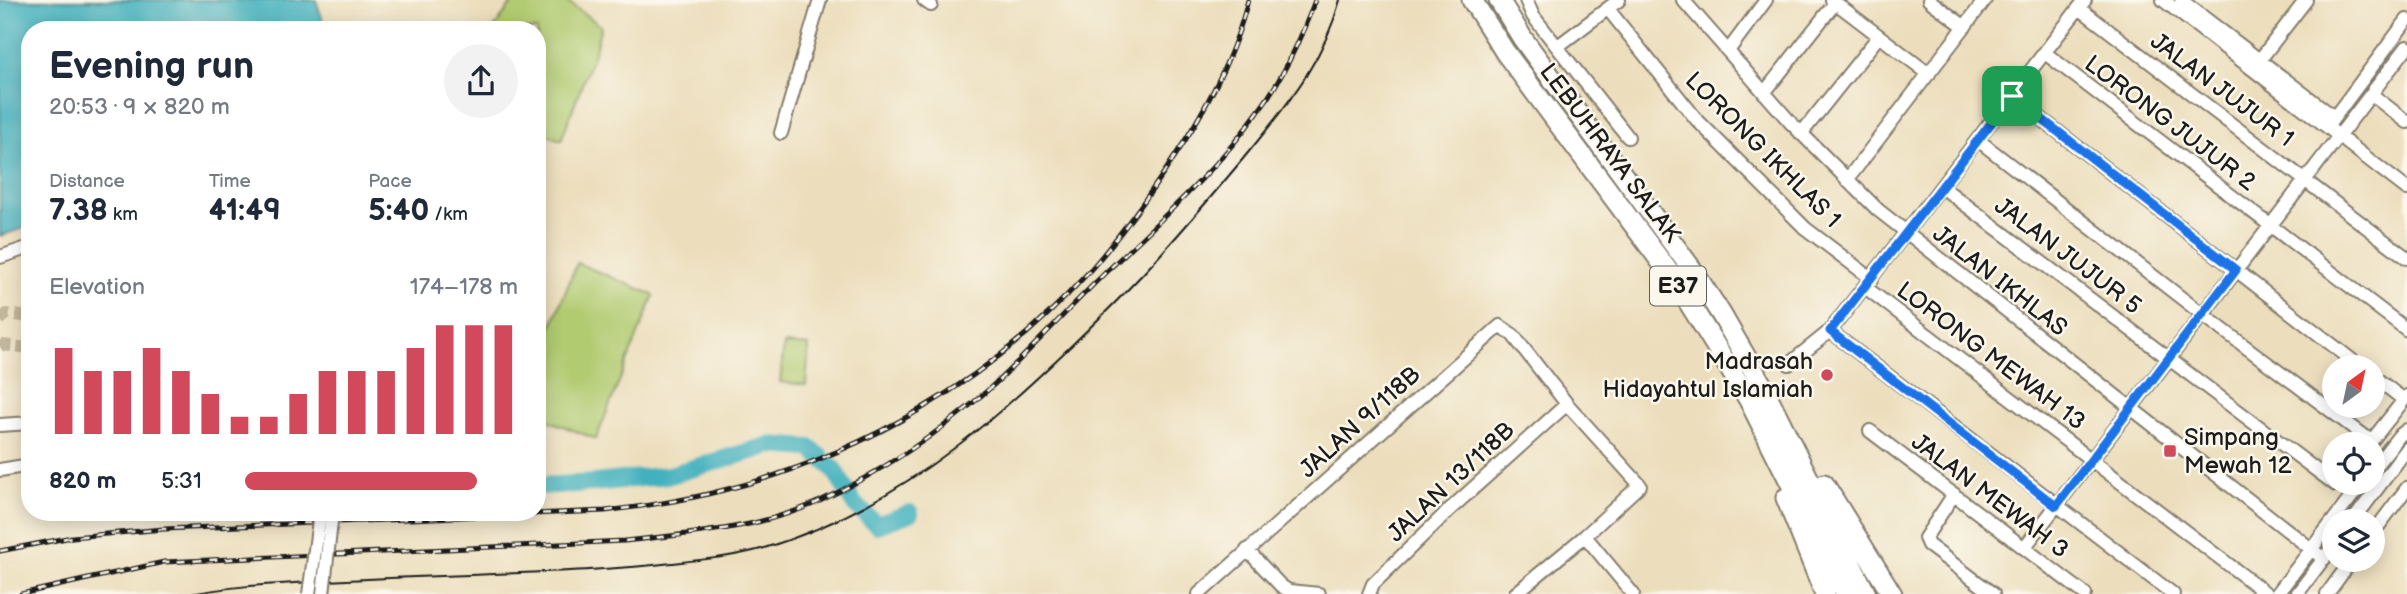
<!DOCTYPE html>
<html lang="en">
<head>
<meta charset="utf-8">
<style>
  :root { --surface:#fff; --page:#f2f2f3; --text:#1f2937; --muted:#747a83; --accent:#d1495b }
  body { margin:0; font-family:"Balsamiq Sans",sans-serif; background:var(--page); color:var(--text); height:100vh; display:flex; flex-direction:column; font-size:26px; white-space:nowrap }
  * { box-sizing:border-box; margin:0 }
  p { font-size:23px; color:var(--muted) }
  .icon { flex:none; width:38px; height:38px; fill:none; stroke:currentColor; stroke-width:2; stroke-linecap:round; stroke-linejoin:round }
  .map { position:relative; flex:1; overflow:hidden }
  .details { position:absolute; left:21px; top:21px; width:525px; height:500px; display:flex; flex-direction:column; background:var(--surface); border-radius:28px; box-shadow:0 4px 18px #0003 }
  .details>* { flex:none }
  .needle { width:46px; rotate:33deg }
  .tools { position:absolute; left:2322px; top:355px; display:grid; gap:14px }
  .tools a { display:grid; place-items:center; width:63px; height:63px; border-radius:50%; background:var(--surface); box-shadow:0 4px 18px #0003; font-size:35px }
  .pin { position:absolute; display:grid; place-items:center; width:60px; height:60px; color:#fff; margin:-30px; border-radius:14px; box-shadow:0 4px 10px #0006 }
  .round { display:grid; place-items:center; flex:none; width:74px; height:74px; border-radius:37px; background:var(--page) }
  .summary { display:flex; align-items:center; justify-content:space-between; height:119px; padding:0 28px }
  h1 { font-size:38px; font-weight:800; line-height:52px }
  .metrics { display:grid; grid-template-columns:repeat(3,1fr); gap:10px; height:119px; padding:7px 28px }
  .metrics div { display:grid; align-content:center }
  .metrics b { font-size:30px; font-weight:800 }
  .metrics small { font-size:19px; font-weight:400 }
  .metrics p { font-size:19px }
  .chart { height:196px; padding:14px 28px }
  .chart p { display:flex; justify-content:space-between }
  .chart svg { width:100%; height:126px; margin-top:7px; stroke:var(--accent); stroke-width:6 }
  ul { padding:0 28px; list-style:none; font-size:23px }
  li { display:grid; grid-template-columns:112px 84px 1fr; align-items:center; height:52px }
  li i { height:18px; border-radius:9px; background:var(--accent) }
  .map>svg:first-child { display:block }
  .green { fill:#b1cb71; stroke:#667446; stroke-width:2 }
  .water { fill:#42b1bd; stroke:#2f666c; stroke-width:2 }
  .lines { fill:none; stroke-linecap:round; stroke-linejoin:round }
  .river { stroke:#42b1bd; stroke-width:18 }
  .minor-tunnel { stroke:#c2b79c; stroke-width:12; stroke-dasharray:12 6; stroke-linecap:butt }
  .minor-casing { stroke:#847d6c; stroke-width:16 }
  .highway-casing { stroke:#847d6c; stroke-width:23 }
  .minor { stroke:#fff; stroke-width:12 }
  .highway { stroke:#fff; stroke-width:19 }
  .tram { stroke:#1c1c1c; stroke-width:2 }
  .rail-casing { stroke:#1c1c1c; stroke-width:5 }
  .rail { stroke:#fbf7ec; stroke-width:2.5; stroke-dasharray:8; stroke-linecap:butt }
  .minor-bridge-casing { stroke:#847d6c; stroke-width:16; stroke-linecap:butt }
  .minor-bridge { stroke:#fff; stroke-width:12 }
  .route-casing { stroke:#fff; stroke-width:14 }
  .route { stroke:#1a73e8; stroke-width:9 }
  .poi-dot { fill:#d1495b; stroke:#fbf7ec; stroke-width:2.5 }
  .labels { text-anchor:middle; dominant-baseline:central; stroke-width:5; stroke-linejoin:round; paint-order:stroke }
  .shield { fill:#fbf7ec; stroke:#5f5e5a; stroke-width:2 }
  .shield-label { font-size:23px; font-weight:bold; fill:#1c1c1c }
  .street-label { font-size:24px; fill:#1c1c1c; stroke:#fbf7ec }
  .poi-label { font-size:24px; fill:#1c1c1c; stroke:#fbf7ec; text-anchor:end }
</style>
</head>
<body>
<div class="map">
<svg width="2407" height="594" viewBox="0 0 2407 594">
  <rect width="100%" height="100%" fill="#fbf7ec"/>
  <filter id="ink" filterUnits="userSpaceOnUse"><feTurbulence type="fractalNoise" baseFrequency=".0143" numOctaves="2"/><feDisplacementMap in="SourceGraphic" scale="14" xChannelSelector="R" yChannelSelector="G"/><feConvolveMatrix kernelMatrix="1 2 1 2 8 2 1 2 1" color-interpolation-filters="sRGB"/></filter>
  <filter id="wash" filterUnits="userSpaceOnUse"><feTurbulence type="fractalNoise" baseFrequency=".00686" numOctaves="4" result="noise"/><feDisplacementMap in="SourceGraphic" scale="28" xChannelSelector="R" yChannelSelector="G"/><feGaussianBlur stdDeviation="1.57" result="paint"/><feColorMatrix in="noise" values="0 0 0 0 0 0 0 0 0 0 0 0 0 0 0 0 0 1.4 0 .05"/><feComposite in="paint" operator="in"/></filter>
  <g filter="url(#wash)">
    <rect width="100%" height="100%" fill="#ecdebc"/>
    <path class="green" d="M514,0H565L601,26L595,50L561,140L537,131V30H493Z
      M577,263L654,295L596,439L537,416V361Z
      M784,344L809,346L806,385L780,382Z"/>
    <path class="water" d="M0,0H316L326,30H30V226L0,236Z"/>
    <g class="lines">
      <path class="river" d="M537,486L594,483L670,475L771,445L810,448L833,468L855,505L877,525L910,513"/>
    </g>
  </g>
  <g filter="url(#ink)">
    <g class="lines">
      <path class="minor-tunnel" d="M0,320L7,314L30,317
        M0,347L3,345L30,348"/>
      <g class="minor-casing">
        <path id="minor" d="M924,0L931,5
          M1526,0L1533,16L1628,137
          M1683,0L1791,123L1878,210L2324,559
          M1832,0L1929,74
          M1929,0L1965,27
          M2163,0L2339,136
          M2181,0L2334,117
          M2079,8L2407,258
          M1608,9L1697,120L1805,228L1872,279
          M1558,46L1619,0
          M1728,51L1766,0
          M2045,53L2407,330
          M2255,66L2306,0
          M1764,93L1835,3
          M2371,94L2407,122
          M2012,96L2362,368
          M2330,123L2407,20
          M781,133L820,0
          M1801,134L1879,36
          M1978,140L2202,314L2371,441
          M2346,142L2407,189
          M1847,180L1985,0
          M1942,187L2336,485L2338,483
          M0,257L30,247
          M1865,287L2267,594
          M1830,331L2173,594
          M1789,364L1830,331L2085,0
          M2373,376L2404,400
          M0,425L30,423
          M1870,431L2085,594
          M2369,444L2407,396
          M2373,469L2399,436L2407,430
          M0,470L30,465
          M1954,494L1925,538L1928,545L1993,594
          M2352,522L2407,449
          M2373,533L2407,488
          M1585,536L1633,594
          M2024,548L2407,47
          M1247,550L1281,586L1289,591L1319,594
          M1199,594L1500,326L1513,335L1567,404L1640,485L1585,536L1515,594
          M1369,594L1373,584L1448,511L1567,404
          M2277,594L2362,483
          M2297,594L2334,545
          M2327,594L2352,560"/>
      </g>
      <g class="highway-casing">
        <path id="highway" d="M1472,0L1505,52L1674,279L1704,327L1749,400L1846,594
          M1499,0L1523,39L1691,268L1721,314L1762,385L1866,594
          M1824,484L1892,594
          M1786,498L1825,594"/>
      </g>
      <use href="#minor" class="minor"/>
      <use href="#highway" class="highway"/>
      <path class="tram" d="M191,594C226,587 260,585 295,583C353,579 411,577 469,575C537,572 604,571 672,563C701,560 732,557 761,549C886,512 982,433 1073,344C1103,315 1133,286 1161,254C1193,218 1225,181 1256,143C1292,99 1325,56 1340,0"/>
      <g class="rail-casing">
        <path id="rail" d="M0,551L72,537L164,529L605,511C644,506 682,501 720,491C856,458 991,381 1085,276C1112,246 1136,213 1159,180C1197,125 1232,65 1248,0
          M21,594L164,562L624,541C690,534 759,529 820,501C881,472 937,435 988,390C1027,355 1062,315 1100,278C1154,225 1213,175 1257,113C1282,80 1301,39 1315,0"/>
      </g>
      <use href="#rail" class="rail"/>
      <g class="minor-bridge-casing">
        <path id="minor-bridge" d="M309,594L320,513
          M323,594L332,513"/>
      </g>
      <use href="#minor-bridge" class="minor-bridge"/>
    </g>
  </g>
  <g class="lines" filter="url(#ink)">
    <g class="route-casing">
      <path id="route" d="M2012,96L2236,270L2056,506L1830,331Z"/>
    </g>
    <use href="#route" class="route"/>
  </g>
  <g class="poi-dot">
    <circle cx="1827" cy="375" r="7"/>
    <rect x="2163" y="444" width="14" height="14" rx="3.5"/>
  </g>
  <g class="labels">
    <rect class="shield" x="1650" y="266.5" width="56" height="39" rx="5"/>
    <g class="shield-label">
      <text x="1678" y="286">E37</text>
    </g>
    <g class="street-label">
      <text transform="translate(2222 90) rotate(37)">JALAN JUJUR 1</text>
      <text transform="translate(2170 123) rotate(37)">LORONG JUJUR 2</text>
      <text transform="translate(1763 150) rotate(45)">LORONG IKHLAS 1</text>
      <text transform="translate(1610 153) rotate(53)">LEBUHRAYA SALAK</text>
      <text transform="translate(2068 256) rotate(37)">JALAN JUJUR 5</text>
      <text transform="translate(2000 281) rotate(38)">JALAN IKHLAS</text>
      <text transform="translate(1991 356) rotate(37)">LORONG MEWAH 13</text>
      <text transform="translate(1360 422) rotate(-42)">JALAN 9/118B</text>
      <text transform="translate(1451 482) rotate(-43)">JALAN 13/118B</text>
      <text transform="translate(1990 496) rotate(37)">JALAN MEWAH 3</text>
    </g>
    <g class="poi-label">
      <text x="1813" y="361">Madrasah<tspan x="1813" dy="28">Hidayahtul Islamiah</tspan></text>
      <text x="2184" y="437" text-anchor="start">Simpang<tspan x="2184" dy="28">Mewah 12</tspan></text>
    </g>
  </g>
</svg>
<div class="tools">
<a><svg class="needle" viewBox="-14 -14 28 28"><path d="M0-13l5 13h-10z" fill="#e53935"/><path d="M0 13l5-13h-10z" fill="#747a83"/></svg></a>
<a><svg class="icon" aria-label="locate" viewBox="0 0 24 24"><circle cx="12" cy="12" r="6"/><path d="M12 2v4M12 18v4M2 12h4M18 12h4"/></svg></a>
<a><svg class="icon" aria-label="layers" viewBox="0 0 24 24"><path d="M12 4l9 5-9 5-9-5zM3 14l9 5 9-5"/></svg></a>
</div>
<div class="pin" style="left:2012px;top:96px;background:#1e9e55"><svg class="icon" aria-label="arrive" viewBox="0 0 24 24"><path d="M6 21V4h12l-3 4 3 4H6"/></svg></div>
<section class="details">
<div class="summary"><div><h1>Evening run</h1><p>20:53 · 9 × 820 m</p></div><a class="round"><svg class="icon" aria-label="share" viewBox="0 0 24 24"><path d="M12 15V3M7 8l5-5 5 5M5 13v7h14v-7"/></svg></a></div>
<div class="metrics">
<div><p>Distance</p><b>7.38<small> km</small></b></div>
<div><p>Time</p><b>41:49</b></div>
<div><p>Pace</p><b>5:40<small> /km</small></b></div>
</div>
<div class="chart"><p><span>Elevation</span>174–178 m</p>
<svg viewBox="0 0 160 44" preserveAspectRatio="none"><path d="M5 44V14M15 44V22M25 44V22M35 44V14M45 44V22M55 44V30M65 44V38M75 44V38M85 44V30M95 44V22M105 44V22M115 44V22M125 44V14M135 44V6M145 44V6M155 44V6"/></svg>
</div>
<ul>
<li><b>820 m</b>5:31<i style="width:85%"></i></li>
</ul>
</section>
</div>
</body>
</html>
